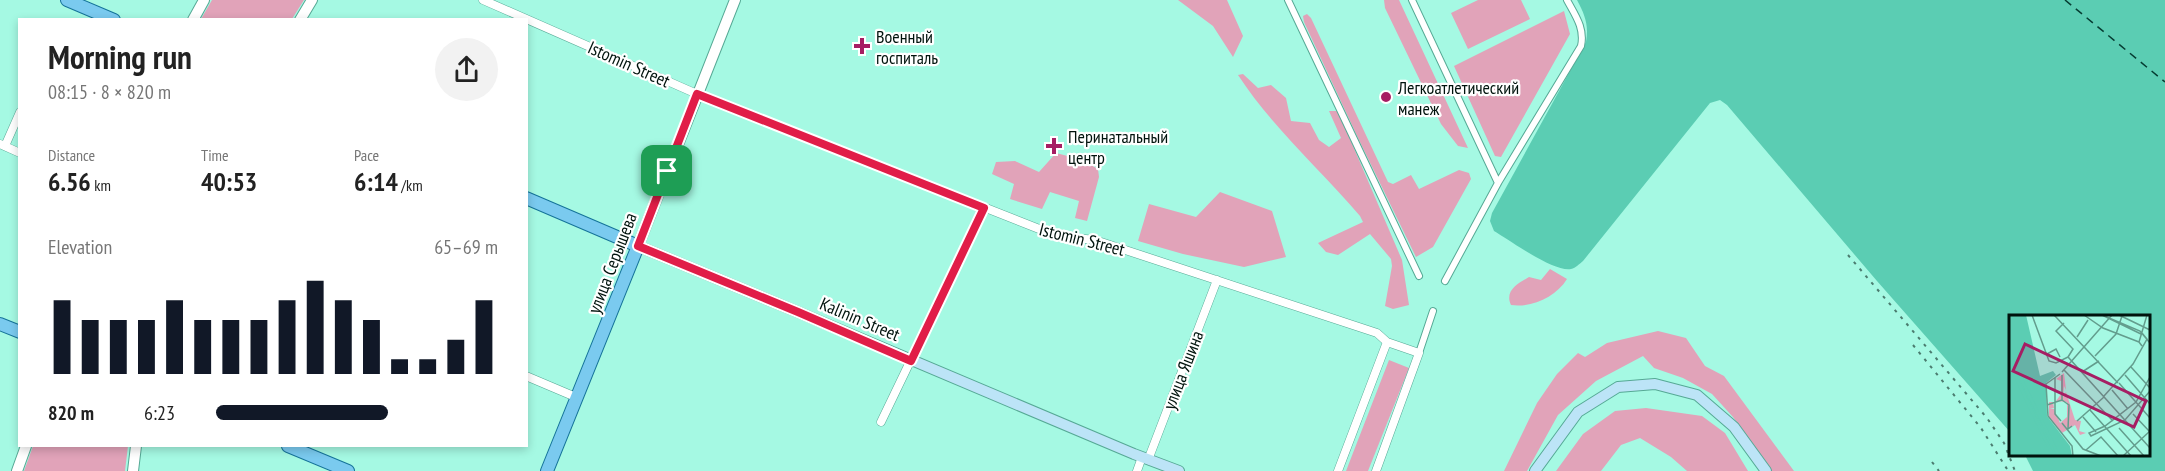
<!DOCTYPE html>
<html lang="en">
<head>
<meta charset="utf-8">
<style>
  :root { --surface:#fff; --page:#f2f2f2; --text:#222; --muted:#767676; --accent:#111827 }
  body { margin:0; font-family:"PT Sans Narrow",sans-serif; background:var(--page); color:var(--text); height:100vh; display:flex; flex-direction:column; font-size:22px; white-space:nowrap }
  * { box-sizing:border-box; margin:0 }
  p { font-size:20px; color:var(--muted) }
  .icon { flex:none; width:33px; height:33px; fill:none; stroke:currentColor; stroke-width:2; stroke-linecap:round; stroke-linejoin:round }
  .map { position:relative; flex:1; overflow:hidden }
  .details { position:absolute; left:18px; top:18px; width:510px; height:429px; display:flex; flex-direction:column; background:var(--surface); border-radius:0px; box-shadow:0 3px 9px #0003 }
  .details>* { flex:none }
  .pin { position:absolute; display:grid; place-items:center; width:51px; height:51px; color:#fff; margin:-26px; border-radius:12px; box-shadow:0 3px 9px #0006 }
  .round { display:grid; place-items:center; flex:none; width:63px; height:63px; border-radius:32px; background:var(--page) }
  .summary { display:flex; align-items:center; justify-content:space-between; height:102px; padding:0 30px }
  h1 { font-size:33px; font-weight:600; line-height:45px }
  .stats { display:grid; grid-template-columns:repeat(3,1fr); gap:9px; height:102px; padding:6px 30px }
  .stats div { display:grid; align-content:center }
  .stats b { font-size:26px; font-weight:600 }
  .stats small { font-size:16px; font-weight:400 }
  .stats p { font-size:16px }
  .chart { height:168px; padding:12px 30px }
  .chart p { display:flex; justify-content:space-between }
  .chart svg { width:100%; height:108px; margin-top:6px; stroke:var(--accent); stroke-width:6 }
  ul { padding:0 30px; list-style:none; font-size:20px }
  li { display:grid; grid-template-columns:96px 72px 1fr; align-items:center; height:45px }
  li i { height:15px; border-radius:8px; background:var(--accent) }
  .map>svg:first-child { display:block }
  .green { fill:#e1a3b9 }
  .water { fill:#5bcdb3 }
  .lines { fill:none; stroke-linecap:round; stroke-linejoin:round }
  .ferry { stroke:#063c32; stroke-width:1.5; stroke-dasharray:8 6; stroke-linecap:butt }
  .pedestrian-casing { stroke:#56a995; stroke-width:8 }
  .minor-casing { stroke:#56a995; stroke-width:9 }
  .tertiary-casing { stroke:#56a995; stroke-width:12 }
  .secondary-casing { stroke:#56a995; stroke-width:12 }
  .primary-casing { stroke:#157399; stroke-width:14 }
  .pedestrian { stroke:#fff; stroke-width:6 }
  .minor { stroke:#fff; stroke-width:8 }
  .tertiary { stroke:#fff; stroke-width:10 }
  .secondary { stroke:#bce4f7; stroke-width:10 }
  .primary { stroke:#7acaef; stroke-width:12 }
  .rail { stroke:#4b7c6f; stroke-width:2; stroke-dasharray:3 6; stroke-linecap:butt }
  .route-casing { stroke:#fff; stroke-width:12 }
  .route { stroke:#e11d48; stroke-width:8 }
  .poi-dot { fill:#a61d63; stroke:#fff; stroke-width:2 }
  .labels { text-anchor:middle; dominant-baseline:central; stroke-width:4.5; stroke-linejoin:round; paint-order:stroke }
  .poi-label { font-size:18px; fill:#00130d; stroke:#fff; text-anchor:start }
  .street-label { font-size:18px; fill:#00130d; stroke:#fff }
  .inset-river { fill:none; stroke:#5bcdb3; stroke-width:3 }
  .inset-road { fill:none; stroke:#639d8d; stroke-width:1.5 }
  .view { fill:#a61d63; fill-opacity:0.15; stroke:#a61d63; stroke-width:3 }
  .inset-edge { fill:none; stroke:#00130d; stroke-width:3 }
</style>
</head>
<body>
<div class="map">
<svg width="2165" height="471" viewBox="0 0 2165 471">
  <rect width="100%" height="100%" fill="#a5f9e3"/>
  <path class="green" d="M212,0H304L292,19H201Z
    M1178,0H1227L1243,36L1233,57L1213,26Z
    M1384,0H1399L1468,148L1458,146L1441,124L1385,8Z
    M1478,0H1521L1530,19L1468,49L1451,13Z
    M1564,11L1570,34L1501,157L1495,156L1454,66Z
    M1307,14L1311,18L1388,182L1393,184L1411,175L1419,189L1459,170L1469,173L1471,179L1433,247L1416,257L1357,136L1304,22L1303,16Z
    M1243,74L1258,88L1271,85L1286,98L1291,121L1310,123L1319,140L1329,147L1341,138L1329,111H1338L1402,260L1409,305L1393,309L1385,306L1392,266L1391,259L1370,234L1338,255L1326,252L1318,243L1363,222L1360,216C1320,169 1272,127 1238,75Z
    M1056,153L1083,160L1098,169L1099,177L1087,221L1075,218L1079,201L1050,192L1042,209L1010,199L1014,184L992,174L996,162L1015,161L1039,172Z
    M1220,192L1272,211L1286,257L1244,267L1183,254L1138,241L1149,204L1196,217Z
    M1550,269L1567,279C1556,297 1532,308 1511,305C1504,290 1519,283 1529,277L1541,280Z
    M1658,331L1686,338L1705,366L1724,376L1794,471H1771L1733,417L1712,394L1683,378L1654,368L1643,356L1596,381L1558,415L1527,471H1504L1537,403L1557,374L1578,353L1585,357L1607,343Z
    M1389,360L1409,368L1368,471H1346Z
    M1646,408L1702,416L1725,433L1748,471H1687L1671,457L1640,438L1621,445L1601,471H1556L1583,434L1615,411Z
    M33,446H128L125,471H24Z"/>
  <path class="water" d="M1577,0H2165V471H2033L2025,455L2148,454V316H2010V432L1877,281L1727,105L1720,100L1710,103L1583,261C1579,264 1576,268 1571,269C1553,272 1511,241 1494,231L1490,221L1492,213L1586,42C1589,25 1585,15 1577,0Z"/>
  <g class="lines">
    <path class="ferry" d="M2065,0L2165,82"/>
    <g class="pedestrian-casing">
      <path id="pedestrian" d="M1288,0L1419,276
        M1412,0L1498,183
        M1445,281L1498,183L1581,46C1585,28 1575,15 1567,0
        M1419,353L1433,311"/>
    </g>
    <g class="minor-casing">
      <path id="minor" d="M483,0L697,94L1057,236L1095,240L1377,333L1387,342L1419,353L1376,471
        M0,144L20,153
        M5,146L20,112
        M526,376L578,398
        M881,422L984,208
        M1148,460L1217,280
        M1137,471L1142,457
        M1338,471L1387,342"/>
    </g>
    <g class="tertiary-casing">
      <path id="tertiary" d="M193,20L204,0
        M300,20L312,0
        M638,246L735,0
        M17,471L26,446
        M133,471L136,446"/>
    </g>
    <g class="secondary-casing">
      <path id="secondary" d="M638,246L798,312L1134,454L1179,471
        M1535,471L1578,412L1618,387L1655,384L1697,395L1734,427L1766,471"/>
    </g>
    <g class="primary-casing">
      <path id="primary" d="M67,0L114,20
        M526,198L638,246L547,471
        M0,324L20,332
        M288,446L348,471"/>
    </g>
    <use href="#pedestrian" class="pedestrian"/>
    <use href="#minor" class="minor"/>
    <use href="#tertiary" class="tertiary"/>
    <use href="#secondary" class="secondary"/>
    <use href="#primary" class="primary"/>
    <path class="rail" d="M1848,255L1987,418L2004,443L2015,471
      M1913,345L1981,428L2007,469
      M1932,462L1939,471"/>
  </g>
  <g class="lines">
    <g class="route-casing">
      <path id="route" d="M697,94L984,208L911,361L798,312L638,246Z"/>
    </g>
    <use href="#route" class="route"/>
  </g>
  <g class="poi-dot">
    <path d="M859 37h6v6h6v6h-6v6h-6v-6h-6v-6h6z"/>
    <circle cx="1386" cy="97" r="6"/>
    <path d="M1051 137h6v6h6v6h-6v6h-6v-6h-6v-6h6z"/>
  </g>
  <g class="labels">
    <g class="poi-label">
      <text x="876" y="36">Военный<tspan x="876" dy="21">госпиталь</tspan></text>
      <text x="1398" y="87">Легкоатлетический<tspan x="1398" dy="21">манеж</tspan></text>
      <text x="1068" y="136">Перинатальный<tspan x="1068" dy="21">центр</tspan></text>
    </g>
    <g class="street-label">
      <text transform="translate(629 64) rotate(24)">Istomin Street</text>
      <text transform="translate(1082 239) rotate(14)">Istomin Street</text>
      <text transform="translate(612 263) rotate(-69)">улица Серышева</text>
      <text transform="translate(860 319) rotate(23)">Kalinin Street</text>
      <text transform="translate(1183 370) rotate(-69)">улица Яшина</text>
    </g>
  </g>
  <g transform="translate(2009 315)">
    <rect width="141" height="141" fill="#a5f9e3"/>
    <path d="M55,58L57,75L55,71L54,82L57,77L66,105L72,106L70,116L77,118L71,120L66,110L53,118L40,102V87H44L45,93L41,94H45L51,108L58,102V87L47,86L52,79V66L47,64Z" fill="#e1a3b9"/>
    <path d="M0,0H17L31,61L44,56L47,60L37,68L38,101L61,131L63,141H0Z" fill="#5bcdb3"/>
    <path class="inset-river" d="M0,39L50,141M0,48L44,141"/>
    <path class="inset-road" d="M23,0L40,46L47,48L59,42L141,133M45,0L109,68M75,0L94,13L130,27M93,0L132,19M93,0L131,16L141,28M110,0L141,15M55,8L47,16L64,34L59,42M68,22L79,5M133,31L130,27L138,0M38,39L47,34L51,42M86,41L107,19L113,1M122,52L141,73M55,55L104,106M53,57L103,0M73,57L90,46M51,59L37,69L39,101L63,131L64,141M116,60L141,89M141,62L127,87L96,111L80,118L82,121L116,105L141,76M46,63V99L52,106M110,68L141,103M103,75L119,94M95,81L124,49L138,24L133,18M53,85L60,90L59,114L63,111M38,90L53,85V60M81,95L122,141M124,99L141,117M74,102L87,117M68,106L95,82M53,108L74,134L92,141M110,113L135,141M77,135L92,122L109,141M114,141L141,116"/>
    <path class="view" d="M16,29L137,86L125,112L4,56Z"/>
    <rect width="141" height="141" class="inset-edge"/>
  </g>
</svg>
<div class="pin" style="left:667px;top:171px;background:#1e9e55"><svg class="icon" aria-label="arrive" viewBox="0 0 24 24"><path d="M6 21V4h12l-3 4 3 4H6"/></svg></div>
<section class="details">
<div class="summary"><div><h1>Morning run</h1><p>08:15 · 8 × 820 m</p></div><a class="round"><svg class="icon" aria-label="share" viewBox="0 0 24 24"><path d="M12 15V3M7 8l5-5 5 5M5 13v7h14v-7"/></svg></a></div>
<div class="stats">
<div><p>Distance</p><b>6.56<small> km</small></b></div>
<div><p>Time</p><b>40:53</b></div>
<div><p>Pace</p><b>6:14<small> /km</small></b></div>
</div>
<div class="chart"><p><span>Elevation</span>65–69 m</p>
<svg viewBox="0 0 160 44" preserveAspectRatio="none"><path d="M5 44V14M15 44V22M25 44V22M35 44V22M45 44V14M55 44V22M65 44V22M75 44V22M85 44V14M95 44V6M105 44V14M115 44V22M125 44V38M135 44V38M145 44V30M155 44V14"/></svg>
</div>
<ul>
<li><b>820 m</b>6:23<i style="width:61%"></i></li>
</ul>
</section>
</div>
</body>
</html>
